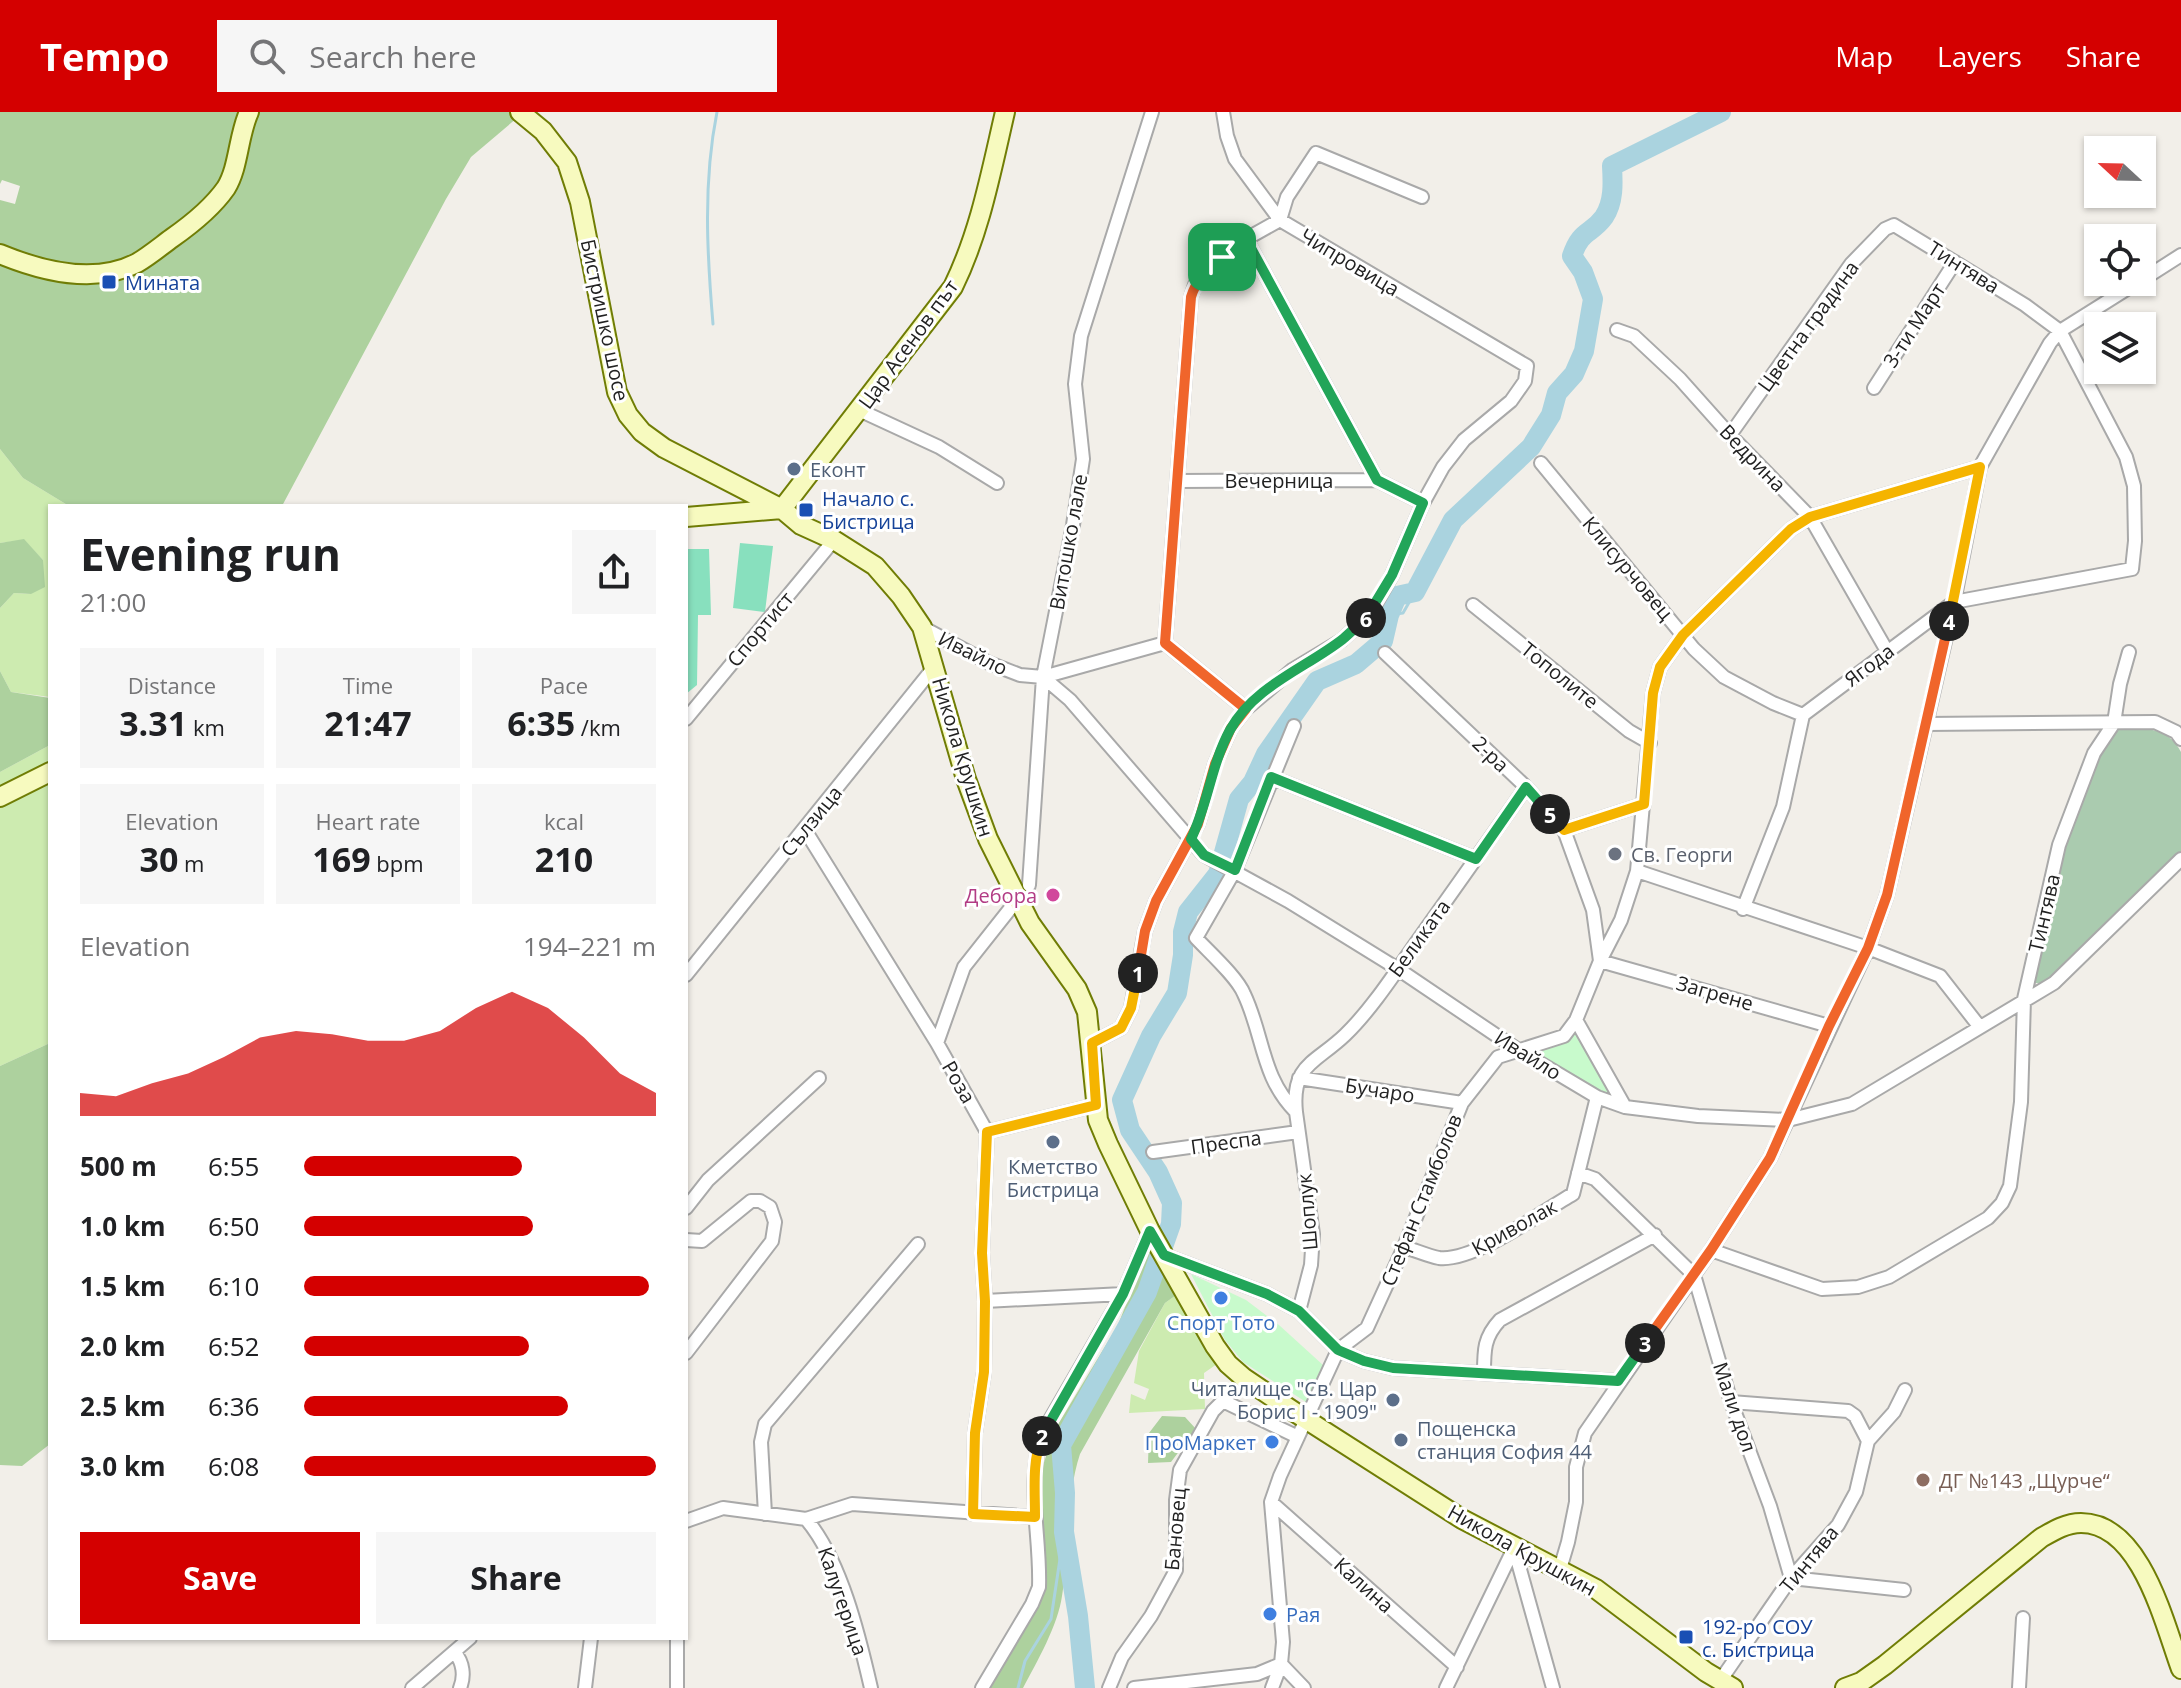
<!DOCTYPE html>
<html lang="en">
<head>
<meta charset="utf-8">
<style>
  :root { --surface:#fff; --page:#f6f6f6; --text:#202124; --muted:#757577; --accent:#d40000 }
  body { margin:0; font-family:"Open Sans",sans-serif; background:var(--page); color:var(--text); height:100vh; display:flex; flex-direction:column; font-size:30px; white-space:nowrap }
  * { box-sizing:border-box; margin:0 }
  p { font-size:26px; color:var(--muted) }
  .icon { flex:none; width:44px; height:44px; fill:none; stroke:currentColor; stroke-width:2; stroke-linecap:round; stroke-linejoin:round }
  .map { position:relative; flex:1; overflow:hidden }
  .details { position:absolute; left:48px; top:392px; width:640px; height:1136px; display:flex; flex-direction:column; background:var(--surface); border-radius:0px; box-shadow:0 2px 6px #0004 }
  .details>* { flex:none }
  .needle { width:52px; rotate:292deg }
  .controls { position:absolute; left:2084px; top:24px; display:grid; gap:16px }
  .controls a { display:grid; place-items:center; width:72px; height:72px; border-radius:0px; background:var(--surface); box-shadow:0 2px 6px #0004; font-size:40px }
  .pin { position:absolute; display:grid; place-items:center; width:68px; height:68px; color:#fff; margin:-34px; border-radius:16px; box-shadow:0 4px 12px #0006 }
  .km { position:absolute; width:40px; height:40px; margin:-20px; border-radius:50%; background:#222; color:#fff; font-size:22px; line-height:40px; text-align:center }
  .round { display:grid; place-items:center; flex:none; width:84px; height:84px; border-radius:0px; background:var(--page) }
  .head { display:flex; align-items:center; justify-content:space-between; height:136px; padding:0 32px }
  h1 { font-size:44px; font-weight:700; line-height:60px }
  .figures { display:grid; grid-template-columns:repeat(3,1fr); gap:12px; height:136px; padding:8px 32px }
  .figures div { display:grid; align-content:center; border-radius:0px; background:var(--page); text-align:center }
  .figures b { font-size:34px; font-weight:700 }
  .figures small { font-size:22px; font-weight:400 }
  .figures p { font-size:22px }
  .chart { height:224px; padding:16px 32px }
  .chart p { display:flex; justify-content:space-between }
  .chart svg { width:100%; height:144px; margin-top:8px; fill:var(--accent); opacity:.7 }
  .cta { display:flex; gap:16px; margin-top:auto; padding:16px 32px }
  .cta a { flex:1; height:92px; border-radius:0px; background:var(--accent); color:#fff; font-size:32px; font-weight:700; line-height:92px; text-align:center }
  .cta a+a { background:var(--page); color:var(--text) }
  ul { padding:0 32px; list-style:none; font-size:26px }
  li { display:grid; grid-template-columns:128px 96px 1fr; align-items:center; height:60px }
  li i { height:20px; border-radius:10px; background:var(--accent) }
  header { display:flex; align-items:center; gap:48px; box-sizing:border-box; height:112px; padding:0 40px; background:var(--accent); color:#fff }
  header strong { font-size:38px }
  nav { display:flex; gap:44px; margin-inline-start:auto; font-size:28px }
  .search { width:560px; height:72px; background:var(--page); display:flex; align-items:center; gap:20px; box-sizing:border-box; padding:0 28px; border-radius:0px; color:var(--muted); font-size:30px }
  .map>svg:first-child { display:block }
  .grass { fill:#cdebb0 }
  .forest { fill:#add19e }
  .cemetery { fill:#aacbaf }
  .park { fill:#c8facc }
  .pitch { fill:#88e0be }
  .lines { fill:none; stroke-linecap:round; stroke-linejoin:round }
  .stream { stroke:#aad3df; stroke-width:3 }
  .river { stroke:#aad3df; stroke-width:20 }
  .street-casing { stroke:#a9a9a9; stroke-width:16 }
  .secondary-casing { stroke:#707d05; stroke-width:22 }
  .street { stroke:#fff; stroke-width:12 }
  .secondary { stroke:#f7fabf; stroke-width:18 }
  .split-1-casing { stroke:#fff; stroke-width:16 }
  .split-2-casing { stroke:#fff; stroke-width:16 }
  .split-3-casing { stroke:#fff; stroke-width:16 }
  .split-4-casing { stroke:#fff; stroke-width:16 }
  .split-5-casing { stroke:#fff; stroke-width:16 }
  .split-6-casing { stroke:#fff; stroke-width:16 }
  .split-7-casing { stroke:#fff; stroke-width:16 }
  .split-1 { stroke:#f0652b; stroke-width:10 }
  .split-2 { stroke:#f5b400; stroke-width:10 }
  .split-3 { stroke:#22a559; stroke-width:10 }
  .split-4 { stroke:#f0652b; stroke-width:10 }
  .split-5 { stroke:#f5b400; stroke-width:10 }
  .split-6 { stroke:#22a559; stroke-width:10 }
  .split-7 { stroke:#22a559; stroke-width:10 }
  .transit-dot { fill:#1a4fb4; stroke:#fff; stroke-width:3 }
  .service-dot { fill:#5c6f8a; stroke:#fff; stroke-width:3 }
  .worship-dot { fill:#6b7280; stroke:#fff; stroke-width:3 }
  .hotel-dot { fill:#d1479c; stroke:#fff; stroke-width:3 }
  .shop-dot { fill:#3f7fe0; stroke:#fff; stroke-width:3 }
  .education-dot { fill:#8d6e63; stroke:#fff; stroke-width:3 }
  .labels { text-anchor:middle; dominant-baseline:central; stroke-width:6; stroke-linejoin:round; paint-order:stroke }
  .street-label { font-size:20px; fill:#222; stroke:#fff }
  .transit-label { font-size:20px; fill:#164399; stroke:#fff; text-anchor:start }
  .service-label { font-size:20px; fill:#4e5e75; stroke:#fff; text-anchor:start }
  .worship-label { font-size:20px; fill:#5b616d; stroke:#fff; text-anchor:start }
  .hotel-label { font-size:20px; fill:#b23c85; stroke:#fff; text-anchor:end }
  .shop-label { font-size:20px; fill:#366cbe; stroke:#fff }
  .education-label { font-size:20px; fill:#785e54; stroke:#fff; text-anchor:start }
</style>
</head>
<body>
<header>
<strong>Tempo</strong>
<div class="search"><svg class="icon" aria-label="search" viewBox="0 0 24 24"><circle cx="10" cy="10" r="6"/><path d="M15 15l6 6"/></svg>Search here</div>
<nav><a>Map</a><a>Layers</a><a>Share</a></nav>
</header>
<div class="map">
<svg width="2181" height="1576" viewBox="0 0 2181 1576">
  <rect width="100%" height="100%" fill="#f2efe9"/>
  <path class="grass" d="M0,337L23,366L69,394H50V585L11,580L0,559V496L14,481L31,482L43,448L24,428L0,431Z
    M50,633V931L0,954V660Z
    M1179,1181L1217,1252L1204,1261L1205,1297L1129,1301L1131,1282L1145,1288L1149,1277L1134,1271L1139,1239L1165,1191Z"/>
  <path class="forest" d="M0,0H524L471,45L446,87L282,394H69L23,366L0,337V88L15,92L20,74L2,68L0,72Z
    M24,427L43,448L45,475L31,482L14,481L0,496V431Z
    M0,559L11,580L50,586V633L0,660Z
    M50,931V1332L22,1354L0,1353V954Z
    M1150,1131L1179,1181L1165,1191L1080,1342C1065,1388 1070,1437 1062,1484C1058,1513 1037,1550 1023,1576H986L1044,1458L1040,1363L1054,1319L1118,1213Z
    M1162,1304L1185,1305L1196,1317L1171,1350L1148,1351L1149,1321Z"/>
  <path class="cemetery" d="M2117,616C2143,616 2168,614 2181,640V739L2045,871H2033C2052,788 2066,686 2117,616Z"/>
  <path class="park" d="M1576,908L1625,995L1518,938L1564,924Z
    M1191,1162L1246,1188L1279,1213L1323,1253L1306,1290L1243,1250L1225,1228Z"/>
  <path class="pitch" d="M740,431L773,434L765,500L733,496Z
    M686,437H709L711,503H698L697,573L686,582Z"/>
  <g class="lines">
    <path class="stream" d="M713,212C707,141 703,70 717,0
      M1389,503L1403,501L1415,480
      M1198,810L1208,793L1218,762
      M1183,843L1191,824
      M1018,1576L1025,1549L1051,1507L1064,1420"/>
    <path class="river" d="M1085,1576L1078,1504L1064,1420L1065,1381L1061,1333L1147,1180L1171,1112L1172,1091L1158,1060L1130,1018L1122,988L1151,924L1177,881L1183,843V820L1188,800L1218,762L1239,687L1253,670L1266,642L1317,569L1356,552L1383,529L1389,503L1397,484L1415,480L1453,408L1531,335L1551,303L1557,281L1574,262L1584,239L1593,187L1583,160L1572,144C1581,117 1591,123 1604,105C1614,90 1613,71 1612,54L1721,0"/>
    <g class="street-casing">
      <path id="street" d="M1246,127L1377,368
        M2142,168L2181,143
        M1617,218L1634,224L1680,267L1730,323L1810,405L1887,539
        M1874,276L1955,150
        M859,298L939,335L997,371
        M1730,323L1851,152L1885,117L1894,113L2025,193L2060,219L2126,345L2134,374L2135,429L2132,457L1954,490L1803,603L1783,695L1743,797
        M1541,351L1694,537L1724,565L1773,591L1803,603
        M1177,369L1377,368L1423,391
        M1473,493L1629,619L1650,631
        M922,515L989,551L1020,563L1043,565L1070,588L1204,743L1288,789L1398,857L1518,938L1597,985L1625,995L1698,1004L1788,1008L1852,992L2054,871L2181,747
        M1165,531L1191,185L1195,173L1203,160L1246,127L1280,108L1287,85L1316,41L1422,85
        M1165,531L1246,597
        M1385,541L1526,675L1564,718L1593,798L1600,849L1829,914
        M1043,565L1165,531
        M686,607L834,428
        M1926,612L2155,610L2176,620L2181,627
        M1294,614L1235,758L1196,826C1210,841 1237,865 1244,882C1264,924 1261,965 1296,1000L1313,1122L1311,1153L1299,1199
        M1271,665L1476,747
        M805,718L937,931L987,1020L982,1141L985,1189L984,1260L975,1321L973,1402
        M1564,718L1644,692
        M1637,759L1868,836L1940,864L1979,914
        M1029,773L1043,565L1073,413L1083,347L1075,272L1081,224L1152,0
        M686,863L935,554
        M1576,908L1625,995
        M937,931L964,855L1017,788
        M1092,931L1121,916L1131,896L1145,819L1156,789L1198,712L1215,652L1231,616L1246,597L1292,558L1342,528L1370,502L1392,463L1423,391L1443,355L1464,328L1511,289L1525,269L1527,254L1280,108L1235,47L1227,24L1223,0
        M1299,966L1462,991
        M1296,1000C1291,952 1316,951 1345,923C1371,898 1395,861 1416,831C1453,779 1490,727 1526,675
        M987,1020L1096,993
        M1153,1040L1298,1020
        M1578,1061L1595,1067L1694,1163L1731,1290L1770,1394L1791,1466L1904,1478
        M686,1096L708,1068L819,966
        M686,1128L702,1129L751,1089H760L770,1095L775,1110L772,1129L686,1241
        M1404,1135C1415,1138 1428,1144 1439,1146C1475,1150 1541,1100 1573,1082L1597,985
        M1711,1138L1822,1177L1858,1175L1889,1165L1988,1106L2002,1091L2010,1074L2021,990L2024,887L2059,733L2094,641L2114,611L2120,572L2129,540
        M1164,1143L1267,1182L1299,1199L1338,1238L1364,1249L1393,1256L1618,1269
        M985,1189L1123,1182
        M1484,1261C1484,1238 1484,1225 1500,1208L1655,1123
        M1731,1290L1848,1299L1855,1304L1868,1329
        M1271,1390L1457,1555
        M765,1402L761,1330L765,1312L918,1132
        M806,1407C841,1448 859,1524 871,1576
        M686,1409L723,1396L806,1407L852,1392L1035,1405
        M1514,1436L1553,1576
        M1560,1457L1568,1430L1576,1390V1355L1585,1321L1711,1138L1770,1046L1868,836L1887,783L1954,490L1980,355L2050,231L2060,219L2138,170
        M677,1526V1576
        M455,1541C463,1550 465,1564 460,1576
        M1720,1569L1791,1466L1838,1413L1856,1380L1868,1329L1894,1300L1905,1278
        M412,1576L470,1526
        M585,1576L591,1526
        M982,1576L1032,1492L1039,1475C1041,1423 1025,1370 1043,1320L1123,1182L1150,1119
        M1109,1576L1122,1545L1151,1504L1176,1458V1388L1180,1358L1213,1299L1223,1289L1298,1325
        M1134,1576L1257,1562L1281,1552L1304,1576
        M1272,1576L1281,1552L1283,1530L1271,1390L1280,1364L1338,1238L1367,1216L1404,1135L1462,991L1498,945L1564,924L1576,908L1600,849L1621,808L1637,759L1653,581L1660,555L1683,523L1791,417L1810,405L1980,355
        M1446,1576L1514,1436
        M2019,1576L2023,1506"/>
    </g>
    <g class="secondary-casing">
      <path id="secondary" d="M520,0L543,19L567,50L580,90L617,280L628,303L642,320L664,336L782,397L801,413L834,428L875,454L901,484L922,515L966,667L988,727L1030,811L1077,877L1087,900L1098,1008L1108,1032L1150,1119L1215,1234L1228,1252L1244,1266L1296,1301L1462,1407L1596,1477L1706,1560L1733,1576
        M0,142C41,159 94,173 137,151C149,144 161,134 172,126C192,112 212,96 226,76C239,55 238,24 249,0
        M782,397L953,175C980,120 991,60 1005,0
        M686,405L782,397
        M0,685L50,660
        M1845,1576L1861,1570L1885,1553L2041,1426C2053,1419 2066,1411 2081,1411C2141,1411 2164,1511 2181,1557"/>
    </g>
    <use href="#street" class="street"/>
    <use href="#secondary" class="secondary"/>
  </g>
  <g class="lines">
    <g class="split-1-casing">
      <path id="split-1" d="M1138,861L1145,819L1156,789L1198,712L1215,652L1231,616L1246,597L1165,531L1191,185C1197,166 1207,157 1222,145"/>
    </g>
    <g class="split-2-casing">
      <path id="split-2" d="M1042,1324C1032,1350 1035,1377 1035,1405L973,1402L975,1321L984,1260L985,1189L982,1141L987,1020L1096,993L1092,931L1121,916L1131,896L1138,861"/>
    </g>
    <g class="split-3-casing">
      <path id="split-3" d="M1042,1324L1123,1182L1150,1119L1164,1143L1267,1182L1299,1199L1338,1238L1364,1249L1393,1256L1618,1269L1645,1231"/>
    </g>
    <g class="split-4-casing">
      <path id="split-4" d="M1645,1231L1711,1138L1770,1046L1829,914L1868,836L1887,783L1949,509"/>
    </g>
    <g class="split-5-casing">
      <path id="split-5" d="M1550,702L1564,718L1644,692L1653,581L1660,555L1683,523L1791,417L1810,405L1980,355L1949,509"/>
    </g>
    <g class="split-6-casing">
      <path id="split-6" d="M1366,506C1358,513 1351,520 1343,527C1306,556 1254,574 1230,618C1211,653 1208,692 1191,727L1204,743L1235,758L1271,665L1476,747L1526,675L1550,702"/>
    </g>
    <g class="split-7-casing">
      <path id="split-7" d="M1222,145L1246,127L1377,368L1423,391L1392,463L1366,506"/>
    </g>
    <use href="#split-1" class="split-1"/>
    <use href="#split-2" class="split-2"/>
    <use href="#split-3" class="split-3"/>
    <use href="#split-4" class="split-4"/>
    <use href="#split-5" class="split-5"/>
    <use href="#split-6" class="split-6"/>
    <use href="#split-7" class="split-7"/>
  </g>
  <g class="transit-dot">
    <rect x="101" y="162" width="16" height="16" rx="4"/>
    <rect x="798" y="390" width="16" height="16" rx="4"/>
    <rect x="1678" y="1517" width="16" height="16" rx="4"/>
  </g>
  <g class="service-dot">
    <circle cx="794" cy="357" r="8"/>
    <circle cx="1053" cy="1030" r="8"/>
    <circle cx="1393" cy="1288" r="8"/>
    <circle cx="1401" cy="1328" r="8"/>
  </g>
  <circle class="worship-dot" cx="1615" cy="742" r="8"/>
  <circle class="hotel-dot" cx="1053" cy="783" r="8"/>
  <g class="shop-dot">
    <circle cx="1221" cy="1186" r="8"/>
    <circle cx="1272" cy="1330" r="8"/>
    <circle cx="1270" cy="1502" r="8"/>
  </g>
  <circle class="education-dot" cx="1923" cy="1368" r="8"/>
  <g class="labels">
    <g class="street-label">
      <text transform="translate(1350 150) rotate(31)">Чипровица</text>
      <text transform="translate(1964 155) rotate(32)">Тинтява</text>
      <text transform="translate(605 208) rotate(78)">Бистришко шосе</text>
      <text transform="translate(1914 213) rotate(-57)">3-ти Март</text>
      <text transform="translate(1808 214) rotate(-54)">Цветна градина</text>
      <text transform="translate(908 232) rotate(-54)">Цар Асенов път</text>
      <text transform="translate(1753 346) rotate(46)">Ведрина</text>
      <text x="1279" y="368">Вечерница</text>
      <text transform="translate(1068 430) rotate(-80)">Витошко лале</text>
      <text transform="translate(1628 456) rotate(50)">Клисурчовец</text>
      <text transform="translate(760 517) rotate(-50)">Спортист</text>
      <text transform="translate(973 541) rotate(26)">Ивайло</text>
      <text transform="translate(1869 553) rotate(-37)">Ягода</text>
      <text transform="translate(1560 563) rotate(39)">Тополите</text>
      <text transform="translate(1491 642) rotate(44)">2-ра</text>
      <text transform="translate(963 645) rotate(73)">Никола Крушкин</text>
      <text transform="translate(811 709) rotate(-51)">Сълзица</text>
      <text transform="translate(2044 801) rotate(-77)">Тинтява</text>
      <text transform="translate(1419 826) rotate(-54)">Беликата</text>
      <text transform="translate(1715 881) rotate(16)">Загрене</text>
      <text transform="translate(1528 943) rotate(32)">Ивайло</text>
      <text transform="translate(959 970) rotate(60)">Роза</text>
      <text transform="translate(1380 978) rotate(9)">Бучаро</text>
      <text transform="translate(1226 1030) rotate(-8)">Преспа</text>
      <text transform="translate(1421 1088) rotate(-68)">Стефан Стамболов</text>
      <text transform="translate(1307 1100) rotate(-95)">Шоплук</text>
      <text transform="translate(1514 1115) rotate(-29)">Криволак</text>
      <text transform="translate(1735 1295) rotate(71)">Мали дол</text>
      <text transform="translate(1175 1417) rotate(-85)">Бановец</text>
      <text transform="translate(1522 1438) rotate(29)">Никола Крушкин</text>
      <text transform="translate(1809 1447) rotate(-51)">Тинтява</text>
      <text transform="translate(1364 1473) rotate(42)">Калина</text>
      <text transform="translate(843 1489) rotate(71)">Калугерица</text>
    </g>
    <g class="transit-label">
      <text x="125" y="170">Мината</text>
      <text x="822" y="386">Начало с.<tspan x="822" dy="23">Бистрица</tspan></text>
      <text x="1702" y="1514">192-ро СОУ<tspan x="1702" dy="23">с. Бистрица</tspan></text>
    </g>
    <g class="service-label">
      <text x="810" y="357">Еконт</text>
      <text x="1053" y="1054" text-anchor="middle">Кметство<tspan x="1053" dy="23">Бистрица</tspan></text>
      <text x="1377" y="1276" text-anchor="end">Читалище "Св. Цар<tspan x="1377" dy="23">Борис I - 1909"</tspan></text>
      <text x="1417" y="1316">Пощенска<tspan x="1417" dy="23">станция София 44</tspan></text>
    </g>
    <g class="worship-label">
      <text x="1631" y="742">Св. Георги</text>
    </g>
    <g class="hotel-label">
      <text x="1037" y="783">Дебора</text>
    </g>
    <g class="shop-label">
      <text x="1221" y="1210">Спорт Тото</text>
      <text x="1256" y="1330" text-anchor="end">ПроМаркет</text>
      <text x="1286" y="1502" text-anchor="start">Рая</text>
    </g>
    <g class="education-label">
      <text x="1939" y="1368">ДГ №143 „Щурче“</text>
    </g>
  </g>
</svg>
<div class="controls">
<a><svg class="needle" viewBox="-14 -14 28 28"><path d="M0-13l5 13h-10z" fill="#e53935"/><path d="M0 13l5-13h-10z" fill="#757577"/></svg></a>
<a><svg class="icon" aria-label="locate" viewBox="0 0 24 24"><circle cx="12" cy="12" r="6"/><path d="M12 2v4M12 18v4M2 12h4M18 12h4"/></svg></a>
<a><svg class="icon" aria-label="layers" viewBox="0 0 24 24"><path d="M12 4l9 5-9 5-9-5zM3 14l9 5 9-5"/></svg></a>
</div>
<div class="pin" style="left:1222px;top:145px;background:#1e9e55"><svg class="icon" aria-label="arrive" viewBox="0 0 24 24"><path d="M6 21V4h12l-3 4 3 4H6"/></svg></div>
<b class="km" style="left:1138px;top:861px">1</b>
<b class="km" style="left:1042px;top:1324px">2</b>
<b class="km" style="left:1645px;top:1231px">3</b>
<b class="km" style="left:1949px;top:509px">4</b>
<b class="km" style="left:1550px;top:702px">5</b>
<b class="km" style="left:1366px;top:506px">6</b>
<section class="details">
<div class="head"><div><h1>Evening run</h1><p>21:00</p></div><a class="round"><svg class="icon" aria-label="share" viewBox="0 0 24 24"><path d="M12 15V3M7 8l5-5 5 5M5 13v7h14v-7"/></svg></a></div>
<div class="figures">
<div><p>Distance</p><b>3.31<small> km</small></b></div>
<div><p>Time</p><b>21:47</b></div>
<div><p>Pace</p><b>6:35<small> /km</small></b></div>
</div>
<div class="figures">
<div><p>Elevation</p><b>30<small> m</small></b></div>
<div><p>Heart rate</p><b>169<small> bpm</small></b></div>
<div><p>kcal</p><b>210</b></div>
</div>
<div class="chart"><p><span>Elevation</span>194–221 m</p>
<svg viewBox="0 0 160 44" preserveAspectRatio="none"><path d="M0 44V37L10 38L20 34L30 31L40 26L50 20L60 18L70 19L80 21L90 21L100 18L110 11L120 6L130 11L140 20L150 31L160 37V44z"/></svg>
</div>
<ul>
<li><b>500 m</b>6:55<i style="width:62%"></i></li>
<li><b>1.0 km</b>6:50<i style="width:65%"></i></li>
<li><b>1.5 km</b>6:10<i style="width:98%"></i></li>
<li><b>2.0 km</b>6:52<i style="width:64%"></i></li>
<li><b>2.5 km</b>6:36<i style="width:75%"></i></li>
<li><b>3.0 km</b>6:08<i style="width:100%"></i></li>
</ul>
<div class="cta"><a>Save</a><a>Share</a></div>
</section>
</div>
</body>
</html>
